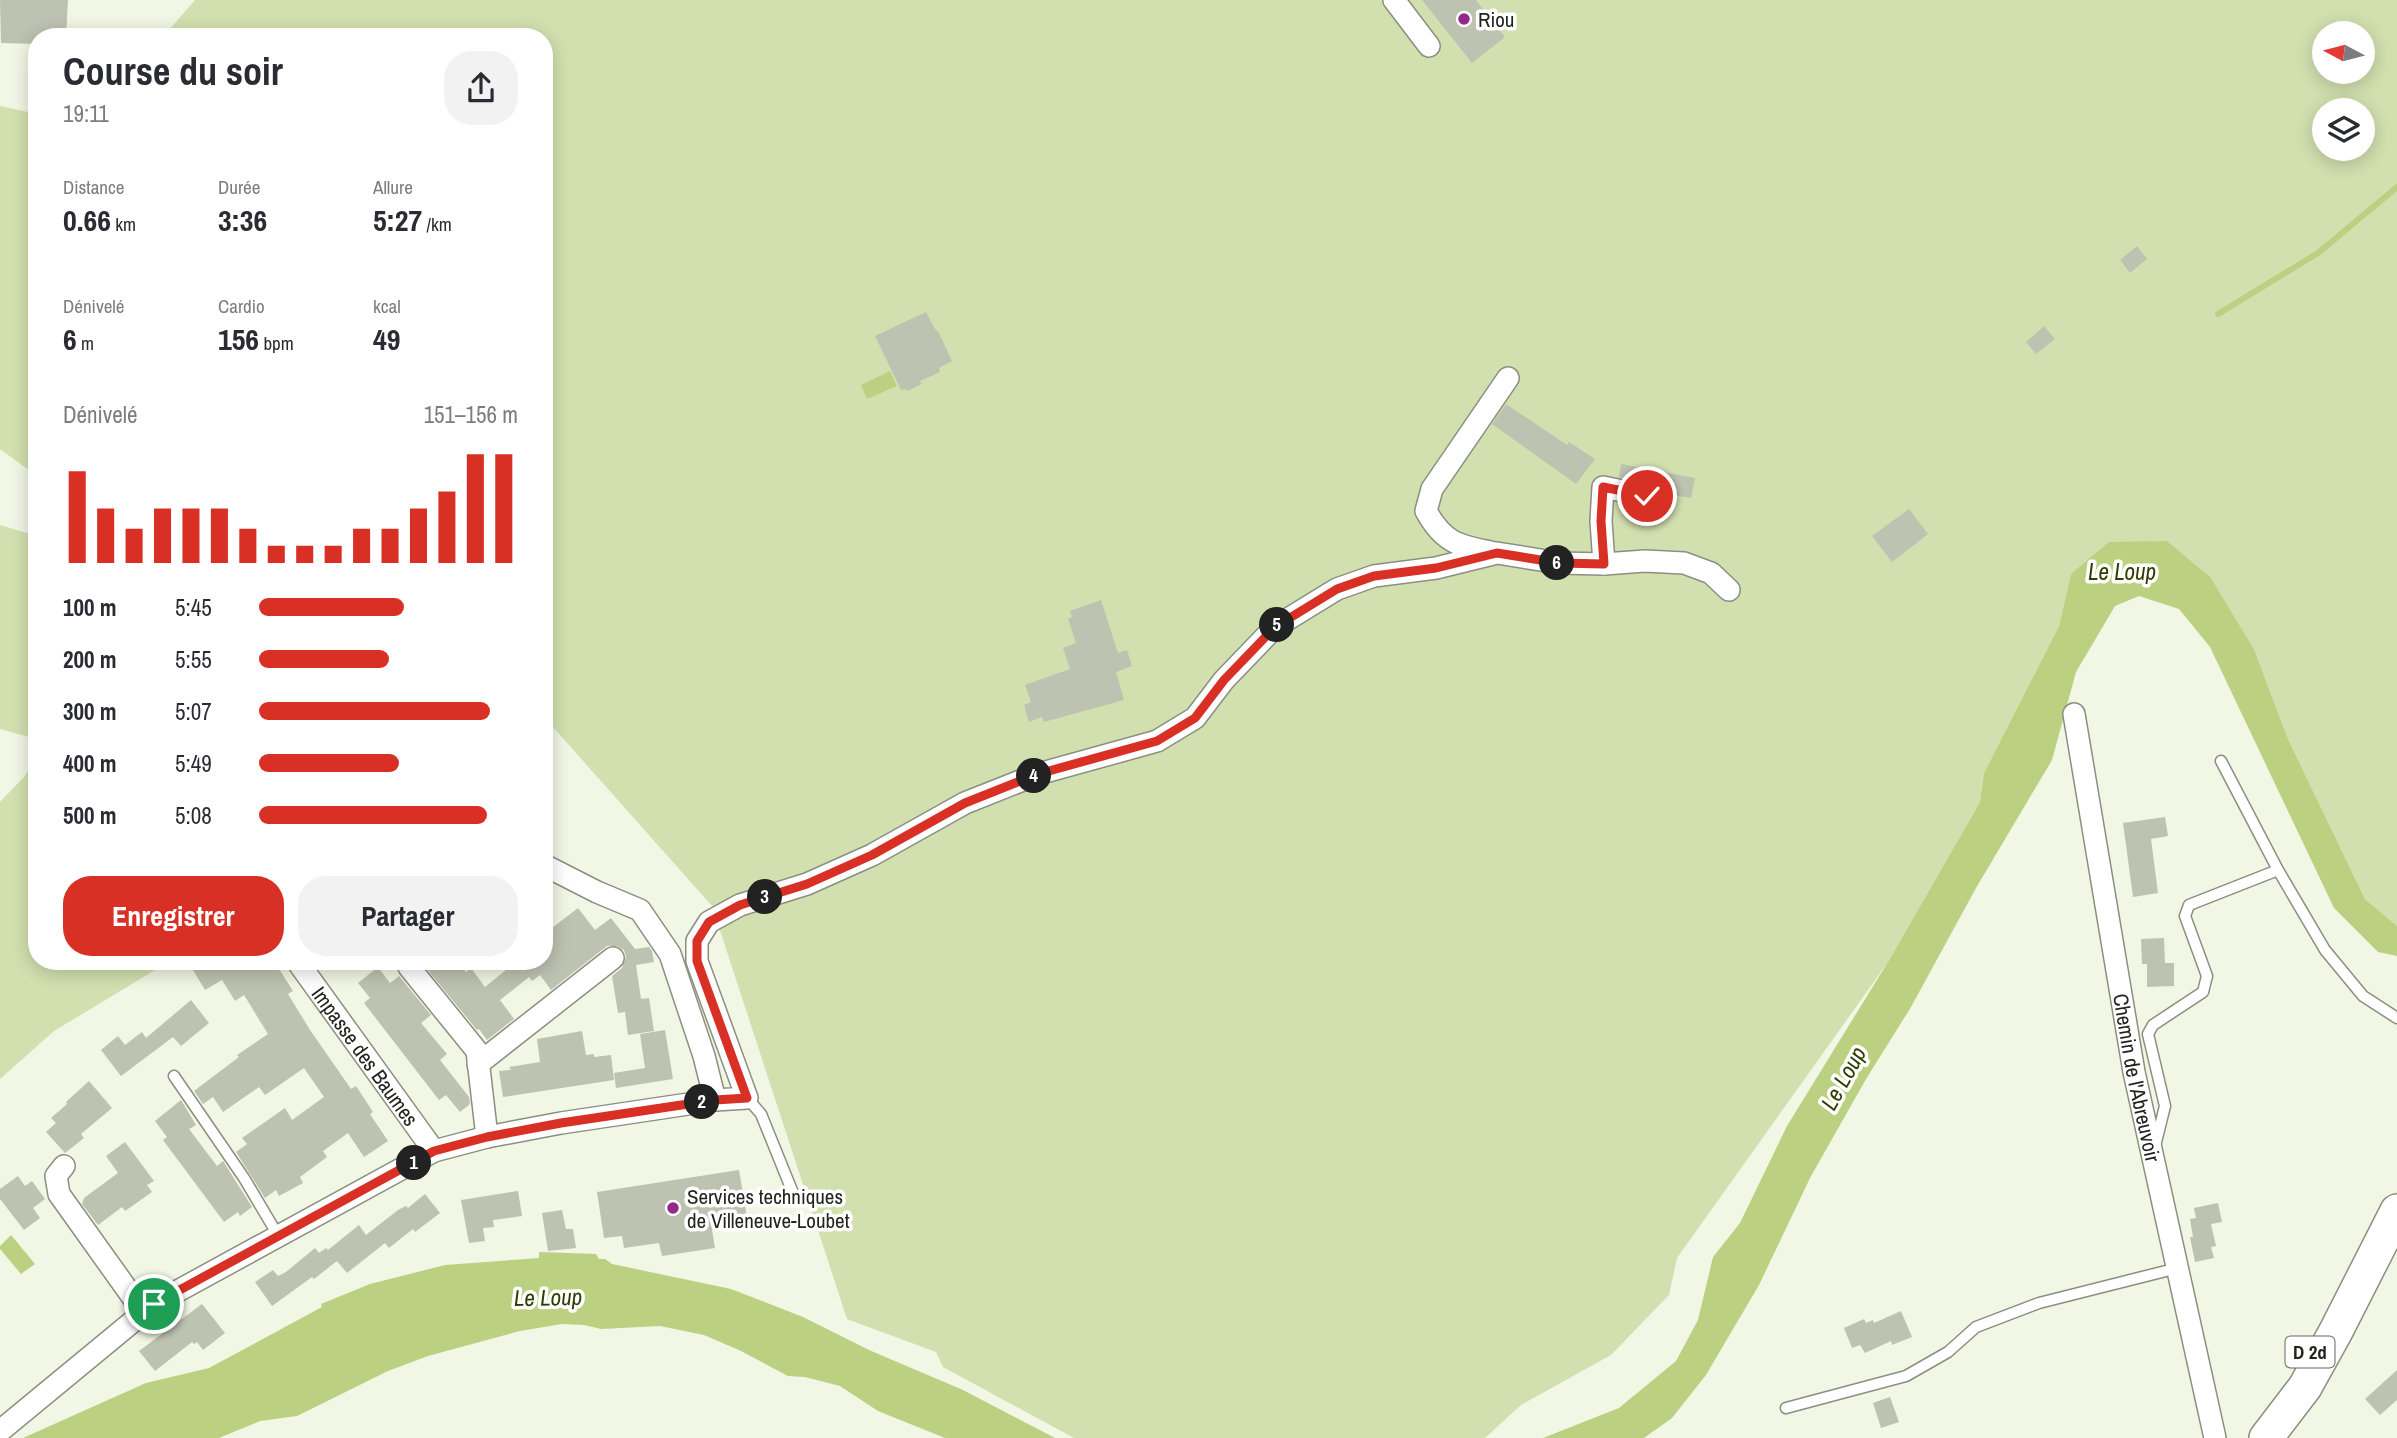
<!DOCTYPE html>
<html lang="fr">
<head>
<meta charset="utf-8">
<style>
  :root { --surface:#fff; --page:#f2f2f3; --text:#2b2b33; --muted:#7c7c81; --accent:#d93025 }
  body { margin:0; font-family:"Archivo Narrow",sans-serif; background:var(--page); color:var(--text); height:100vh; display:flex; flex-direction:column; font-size:26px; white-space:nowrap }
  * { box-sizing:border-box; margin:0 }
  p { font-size:23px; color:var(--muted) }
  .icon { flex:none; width:38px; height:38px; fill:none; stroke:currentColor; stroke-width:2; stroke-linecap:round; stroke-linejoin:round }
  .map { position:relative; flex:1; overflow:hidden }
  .sheet { position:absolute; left:28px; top:28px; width:525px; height:942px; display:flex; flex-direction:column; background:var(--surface); border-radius:28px; box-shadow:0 4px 18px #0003 }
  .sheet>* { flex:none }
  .needle { width:46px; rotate:277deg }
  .tools { position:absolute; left:2312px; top:21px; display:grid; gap:14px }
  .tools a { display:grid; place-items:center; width:63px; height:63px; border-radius:50%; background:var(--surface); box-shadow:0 4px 18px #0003; font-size:35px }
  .pin { position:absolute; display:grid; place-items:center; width:60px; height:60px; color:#fff; margin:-30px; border:4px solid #fff; border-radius:50%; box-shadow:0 2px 7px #0007 }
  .km { position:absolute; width:35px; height:35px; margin:-18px; border-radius:50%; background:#222; color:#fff; font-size:19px; line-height:35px; text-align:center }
  .round { display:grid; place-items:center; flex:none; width:74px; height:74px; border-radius:28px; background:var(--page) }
  .headline { display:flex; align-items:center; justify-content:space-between; height:119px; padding:0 35px }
  h1 { font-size:38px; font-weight:700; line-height:52px }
  .figures { display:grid; grid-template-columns:repeat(3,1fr); gap:10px; height:119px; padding:7px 35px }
  .figures div { display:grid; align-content:center }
  .figures b { font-size:30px; font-weight:700 }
  .figures small { font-size:19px; font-weight:400 }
  .figures p { font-size:19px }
  .chart { height:196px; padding:14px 35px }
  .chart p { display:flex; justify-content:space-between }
  .chart svg { width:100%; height:126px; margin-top:7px; stroke:var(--accent); stroke-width:6 }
  .primary-button { display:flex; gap:14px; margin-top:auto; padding:14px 35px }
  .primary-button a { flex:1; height:80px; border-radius:28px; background:var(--accent); color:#fff; font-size:28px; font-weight:700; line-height:80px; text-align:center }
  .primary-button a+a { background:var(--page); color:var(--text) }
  ul { padding:0 35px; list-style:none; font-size:23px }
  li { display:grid; grid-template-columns:112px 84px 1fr; align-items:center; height:52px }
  li i { height:18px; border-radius:9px; background:var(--accent) }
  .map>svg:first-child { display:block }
  .green { fill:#d2e0af; fill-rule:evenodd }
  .water { fill:#bcd081 }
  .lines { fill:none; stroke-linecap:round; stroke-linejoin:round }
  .stream { stroke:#bcd081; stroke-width:6 }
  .building { fill:#bdc2b1 }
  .service-casing { stroke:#8b8f80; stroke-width:13 }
  .minor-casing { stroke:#8b8f80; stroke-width:24 }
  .primary-casing { stroke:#8b8f80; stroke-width:36 }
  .service { stroke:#fff; stroke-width:10 }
  .minor { stroke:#fff; stroke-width:21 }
  .primary { stroke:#fff; stroke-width:33 }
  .route-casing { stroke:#fff; stroke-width:14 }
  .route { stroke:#d93025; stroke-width:9 }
  .poi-dot { fill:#93298d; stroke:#fff; stroke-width:2.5 }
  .labels { text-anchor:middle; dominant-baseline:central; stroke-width:7; stroke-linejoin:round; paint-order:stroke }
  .shield { fill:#fff; stroke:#646662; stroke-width:2 }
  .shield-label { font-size:19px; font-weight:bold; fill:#22241e }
  .poi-label { font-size:21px; fill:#22241e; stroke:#fff; text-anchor:start }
  .street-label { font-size:21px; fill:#22241e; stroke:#fff }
  .water-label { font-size:23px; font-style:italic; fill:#313c00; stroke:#fff }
</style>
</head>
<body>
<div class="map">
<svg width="2397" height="1438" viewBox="0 0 2397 1438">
  <rect width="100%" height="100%" fill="#f1f6e5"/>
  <path class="green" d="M195,0H2397V926L2365,899L2288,739L2254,649L2211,578L2071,574L2059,626L1984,773L1980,802L1888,962L1677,1258L1669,1295L1611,1355L1521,1405L1485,1438H1074L943,1367L936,1352L847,1319L712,906L544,717V37H163ZM2324,33H2362V72H2324ZM2324,110H2362V149H2324Z
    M0,106L37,114V476L0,449Z
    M0,525L37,536V961H170L54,1031L0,1079V802L24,777L36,759V739L0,729Z"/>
  <path class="water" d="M890,371L897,386L867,399L861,385Z
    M2167,541L2211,578L2254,649L2288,739L2365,899L2397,926V956L2378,952L2334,908L2210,647L2179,609L2139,596L2115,606L2076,672L2052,760L1976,888L1911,1007L1866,1079L1810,1178L1759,1285L1706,1375L1672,1418L1644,1438H1543L1619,1408L1676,1361L1698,1320L1713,1257L1740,1223L1787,1126L1888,962L1980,802L1984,773L2059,626L2071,574L2109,542Z
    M11,1235L35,1264L21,1274L0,1249V1246Z
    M539,1252L596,1254L599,1259H605L612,1264L731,1289L803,1317L869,1350L963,1390L1055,1438H945L878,1411L840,1386L805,1377L788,1376L741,1351L704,1335L660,1326L601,1329L584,1325L562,1324L520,1331L428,1356L388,1371L297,1416L260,1421L219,1438H23L146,1383L209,1368L322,1307L321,1304L370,1284L445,1265L539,1258Z"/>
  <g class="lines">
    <path class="stream" d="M2218,314L2318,253L2397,187"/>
  </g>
  <path class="building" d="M0,0H68L66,37H37V44L1,43Z
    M1422,0H1476L1505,37L1472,63Z
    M2137,246L2147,259L2130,273L2120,260Z
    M926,312L936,331H938L952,361L939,368L940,372L920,381L922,384L907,391L906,389L901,390L875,336Z
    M2044,326L2055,339L2036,354L2026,342Z
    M1506,404L1567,445L1569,442L1595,459L1576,484L1492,424Z
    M1621,464L1695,478L1691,498L1660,493L1650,483L1619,477Z
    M1909,509L1928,534L1892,562L1872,536Z
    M1101,600L1118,653L1127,650L1132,666L1116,672L1124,700L1044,722L1042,717L1029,722L1024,705L1031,702L1025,685L1070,669L1063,648L1076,643L1068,619L1072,617L1070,611Z
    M2165,817L2168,836L2151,839L2158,893L2133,897L2123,823Z
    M578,908L595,930L611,918L635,949L649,947L652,951L654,962L636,965L641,999L649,998L654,1031L628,1035L625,1012L618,1013L612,976L622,968L626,957L624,950L617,946H607L551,990L540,975L532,981L529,977L500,1000L514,1019L487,1040L479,1029L477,1030L422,963L457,961L466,972L471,968L485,987L517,961H544V934Z
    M2164,938L2165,963H2174V986L2147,987V964H2142L2141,939Z
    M196,961H274L293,991L288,994L310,1030L351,1089L356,1086L373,1112L370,1114L388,1141L364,1157L348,1133L323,1151L327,1157L300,1177L303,1183L279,1196L276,1190L265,1198L236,1152L247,1144L242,1138L285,1108L292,1120L324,1097L304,1068L265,1095L259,1087L223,1112L213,1097L203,1104L194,1091L239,1057L237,1055L268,1034L244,995L235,1001L222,980L205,990L193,970L199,966Z
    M378,967L390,983L399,976L431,1015L421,1023L447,1054L440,1060L469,1097L470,1104L460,1112L446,1095L439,1100L364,1003L370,998L358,983Z
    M191,1000L209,1023L181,1046L173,1037L121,1076L101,1050L118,1036L125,1045L142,1032L146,1038Z
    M665,1030L673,1079L616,1088L614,1073L645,1068L640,1034Z
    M582,1031L586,1055L594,1054V1057L611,1055L614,1080L503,1097L499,1071L511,1070L509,1067L540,1062L537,1039Z
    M89,1081L112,1108L81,1134L84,1138L65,1153L46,1132L56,1123L51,1118L67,1104L66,1102Z
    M181,1100L196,1125L189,1129L217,1166L223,1161L252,1207L240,1216L238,1212L224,1222L163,1140L167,1137L155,1121Z
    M125,1142L154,1181L147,1185L152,1192L125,1211L122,1207L98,1225L82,1204L84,1198L118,1173L106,1156Z
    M739,1170L748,1224L712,1230L715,1248L662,1256L659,1243L624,1248L622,1236L604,1238L597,1192Z
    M18,1176L25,1186L32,1181L45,1199L33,1208L40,1218L24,1230L0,1199V1189Z
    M518,1191L522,1216L493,1220L494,1227L483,1228L485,1241L469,1243L461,1200Z
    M425,1194L440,1213L415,1232L413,1229L389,1248L385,1243L347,1273L337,1261L314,1279L312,1277L272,1306L255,1282L273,1270L278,1276L286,1272L315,1248L319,1253L326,1248L328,1250L359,1225L366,1235L398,1210L406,1206L408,1208Z
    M2218,1203L2222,1222L2211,1224L2216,1246L2211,1247L2214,1258L2195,1262L2190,1237H2193L2190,1219L2196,1218L2194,1208Z
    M562,1210L566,1229H573L576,1248L548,1251L542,1213Z
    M202,1304L225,1333L203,1350L197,1342L194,1344L192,1342L155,1371L139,1351Z
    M1901,1311L1912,1337L1892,1345L1891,1341L1865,1353L1860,1345L1852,1348L1844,1328L1864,1319L1866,1323L1873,1320L1874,1323Z
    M2397,1370V1400L2380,1415L2365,1399Z
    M1890,1397L1899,1422L1881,1428L1873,1403Z"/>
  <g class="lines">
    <g class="service-casing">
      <path id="service" d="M2221,761L2278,870
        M174,1076L244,1178L279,1237
        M747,1098L761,1114L795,1198
        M2155,1146L2165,1106L2148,1034L2153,1025L2203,992L2207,976L2185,916L2189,905L2278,870L2325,950L2363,996L2397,1018
        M1786,1408L1906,1376L1948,1352L1976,1327L2039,1303L2178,1268"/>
    </g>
    <g class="minor-casing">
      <g id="minor">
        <path d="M1394,0L1429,46"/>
        <path d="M1491,552C1458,546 1443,542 1426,511L1432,489L1508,378"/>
        <path d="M1604,564L1601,521L1603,487L1647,496"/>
        <path id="s1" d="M2074,714L2134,1072L2215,1438"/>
        <path d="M544,865L597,892L640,910L670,954L704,1056L715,1100"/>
        <path id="s2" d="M297,961L434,1151"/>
        <path d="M408,961L409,967L477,1051L487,1137"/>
        <path d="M478,1064L613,958"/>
        <path d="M64,1166L56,1176L59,1194L144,1313"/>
        <path d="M0,1431L154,1304L434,1151L487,1137L561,1123L715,1100L747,1098L697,961V941L709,922L740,905L807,884L872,855L965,803L1038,774L1157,741L1195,718L1224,680L1275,627L1337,589L1374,576L1436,568L1497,553L1559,563L1604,564L1645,561L1684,563L1711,573L1729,590"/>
      </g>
    </g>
    <g class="primary-casing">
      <path id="primary" d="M2266,1438L2305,1387L2336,1331L2397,1211"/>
    </g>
    <use href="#service" class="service"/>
    <use href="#minor" class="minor"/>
    <use href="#primary" class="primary"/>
  </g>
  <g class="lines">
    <g class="route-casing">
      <path id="route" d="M154,1304L434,1151L487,1137L561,1123L715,1100L747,1098L697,961V941L709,922L740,905L807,884L872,855L965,803L1038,774L1157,741L1195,718L1224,680L1275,627L1337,589L1374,576L1436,568L1497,553L1559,563L1604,564L1601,521L1603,487L1647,496"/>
    </g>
    <use href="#route" class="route"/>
  </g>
  <g class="poi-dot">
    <circle cx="1464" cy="19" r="7"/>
    <circle cx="673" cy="1208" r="7"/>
  </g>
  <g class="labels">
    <rect class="shield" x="2285.5" y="1336.5" width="49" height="31" rx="5"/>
    <g class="shield-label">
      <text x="2310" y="1352">D 2d</text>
    </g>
    <g class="poi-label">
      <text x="1478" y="19">Riou</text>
      <text x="687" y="1196">Services techniques<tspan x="687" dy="24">de Villeneuve-Loubet</tspan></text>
    </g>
    <g class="street-label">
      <text stroke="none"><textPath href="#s2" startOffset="117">Impasse des Baumes</textPath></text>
      <text stroke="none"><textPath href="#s1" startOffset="369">Chemin de l'Abreuvoir</textPath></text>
    </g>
    <g class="water-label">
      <text x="2122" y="571">Le Loup</text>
      <text transform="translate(1843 1078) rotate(-61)">Le Loup</text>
      <text transform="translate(548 1297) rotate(-1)">Le Loup</text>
    </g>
  </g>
</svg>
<div class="tools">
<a><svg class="needle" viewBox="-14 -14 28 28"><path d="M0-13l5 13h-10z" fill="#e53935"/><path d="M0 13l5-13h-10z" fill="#7c7c81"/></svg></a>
<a><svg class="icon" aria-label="layers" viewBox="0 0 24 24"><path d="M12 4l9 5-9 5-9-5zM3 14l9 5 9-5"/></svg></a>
</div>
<div class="pin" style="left:154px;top:1304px;background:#1e9e55"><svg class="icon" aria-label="arrive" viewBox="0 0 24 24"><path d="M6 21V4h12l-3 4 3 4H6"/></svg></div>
<div class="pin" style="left:1647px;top:496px;background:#d93025"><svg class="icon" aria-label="check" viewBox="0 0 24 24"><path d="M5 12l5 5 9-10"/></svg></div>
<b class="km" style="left:414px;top:1163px">1</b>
<b class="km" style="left:702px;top:1102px">2</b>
<b class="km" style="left:765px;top:897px">3</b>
<b class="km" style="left:1034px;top:776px">4</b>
<b class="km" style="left:1277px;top:625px">5</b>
<b class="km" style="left:1557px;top:563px">6</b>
<section class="sheet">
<div class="headline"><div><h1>Course du soir</h1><p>19:11</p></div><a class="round"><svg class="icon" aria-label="share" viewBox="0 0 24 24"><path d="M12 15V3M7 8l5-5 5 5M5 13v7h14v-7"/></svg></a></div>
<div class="figures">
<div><p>Distance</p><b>0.66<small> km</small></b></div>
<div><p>Durée</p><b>3:36</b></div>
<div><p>Allure</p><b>5:27<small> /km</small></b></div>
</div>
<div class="figures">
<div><p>Dénivelé</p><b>6<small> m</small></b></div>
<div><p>Cardio</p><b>156<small> bpm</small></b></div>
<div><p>kcal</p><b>49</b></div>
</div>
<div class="chart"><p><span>Dénivelé</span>151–156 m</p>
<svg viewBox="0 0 160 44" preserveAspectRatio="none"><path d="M5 44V12M15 44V25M25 44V32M35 44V25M45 44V25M55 44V25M65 44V32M75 44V38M85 44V38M95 44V38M105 44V32M115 44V32M125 44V25M135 44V19M145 44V6M155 44V6"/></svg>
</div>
<ul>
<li><b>100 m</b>5:45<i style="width:56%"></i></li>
<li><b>200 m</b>5:55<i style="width:50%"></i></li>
<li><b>300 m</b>5:07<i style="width:89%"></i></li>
<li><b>400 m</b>5:49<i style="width:54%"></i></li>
<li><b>500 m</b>5:08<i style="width:88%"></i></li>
</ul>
<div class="primary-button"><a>Enregistrer</a><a>Partager</a></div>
</section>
</div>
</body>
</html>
